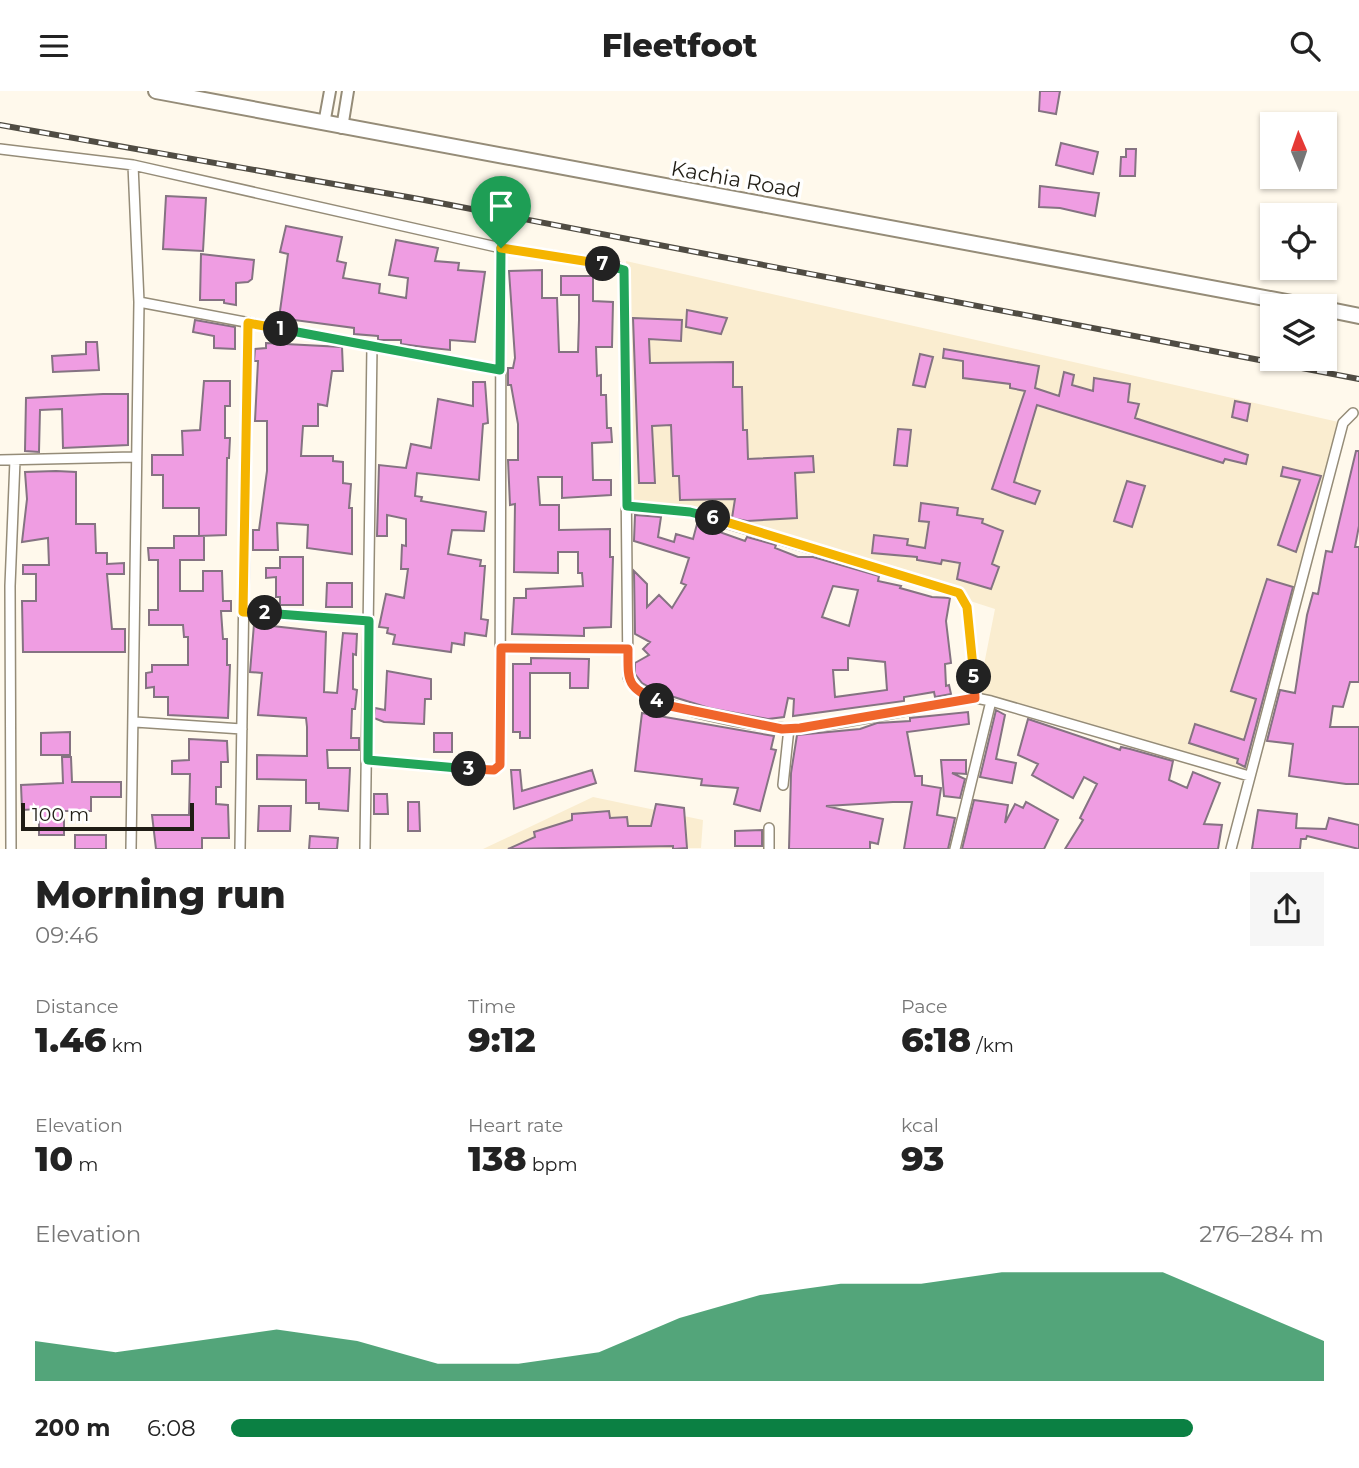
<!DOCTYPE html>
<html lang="en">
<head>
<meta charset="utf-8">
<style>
  :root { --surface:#fff; --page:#f6f6f6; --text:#222; --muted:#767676; --accent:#0b8043 }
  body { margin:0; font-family:Montserrat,sans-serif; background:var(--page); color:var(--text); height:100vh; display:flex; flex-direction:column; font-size:26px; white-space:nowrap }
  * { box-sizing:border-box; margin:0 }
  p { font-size:23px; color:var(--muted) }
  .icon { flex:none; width:38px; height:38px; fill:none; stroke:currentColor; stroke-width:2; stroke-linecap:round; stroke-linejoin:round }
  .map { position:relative; height:758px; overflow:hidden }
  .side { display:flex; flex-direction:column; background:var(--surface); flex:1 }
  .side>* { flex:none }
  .needle { width:46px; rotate:358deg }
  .tools { position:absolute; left:1260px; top:21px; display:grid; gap:14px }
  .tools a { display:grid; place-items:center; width:77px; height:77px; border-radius:0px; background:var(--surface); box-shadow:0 2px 5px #0004; font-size:35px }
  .scale { position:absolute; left:21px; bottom:18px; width:173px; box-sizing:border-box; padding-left:7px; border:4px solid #201d15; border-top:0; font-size:19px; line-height:24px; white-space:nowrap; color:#201d15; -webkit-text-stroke:5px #fff; paint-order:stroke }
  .pin { position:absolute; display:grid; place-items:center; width:60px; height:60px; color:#fff; margin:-72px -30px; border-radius:50% 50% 50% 0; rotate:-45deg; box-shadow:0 0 7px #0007 }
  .pin .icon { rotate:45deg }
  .km { position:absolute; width:35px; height:35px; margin:-18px; border-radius:50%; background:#222; color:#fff; font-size:19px; line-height:35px; text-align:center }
  .round { display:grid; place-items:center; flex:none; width:74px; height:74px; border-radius:0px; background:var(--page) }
  .overview { display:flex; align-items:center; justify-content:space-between; height:119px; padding:0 35px }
  h1 { font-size:38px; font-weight:800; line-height:52px }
  .metrics { display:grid; grid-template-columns:repeat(3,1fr); gap:10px; height:119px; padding:7px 35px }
  .metrics div { display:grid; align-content:center }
  .metrics b { font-size:35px; font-weight:800 }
  .metrics small { font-size:19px; font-weight:400 }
  .metrics p { font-size:19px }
  .chart { height:196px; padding:14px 35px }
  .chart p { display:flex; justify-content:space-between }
  .chart svg { width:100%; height:126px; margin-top:7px; fill:var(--accent); opacity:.7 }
  ul { padding:0 35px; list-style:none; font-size:23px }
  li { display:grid; grid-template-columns:112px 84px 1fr; align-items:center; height:52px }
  li i { height:18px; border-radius:9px; background:var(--accent) }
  header { display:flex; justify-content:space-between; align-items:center; height:91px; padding:0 35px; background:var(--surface); font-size:32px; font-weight:800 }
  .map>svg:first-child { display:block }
  .built { fill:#faedd0 }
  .building { fill:#ef9de2; stroke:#857382; stroke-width:2; fill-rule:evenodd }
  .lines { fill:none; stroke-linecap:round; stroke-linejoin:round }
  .minor-casing { stroke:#958c78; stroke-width:12 }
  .tertiary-casing { stroke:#958c78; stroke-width:14 }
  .primary-casing { stroke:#958c78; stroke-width:18 }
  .minor { stroke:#fff; stroke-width:9 }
  .tertiary { stroke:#fff; stroke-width:10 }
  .primary { stroke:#fff; stroke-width:14 }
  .rail-casing { stroke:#504c43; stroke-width:6 }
  .rail { stroke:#fff; stroke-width:3.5; stroke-dasharray:10; stroke-linecap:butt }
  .split-1-casing { stroke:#fff; stroke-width:14 }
  .split-2-casing { stroke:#fff; stroke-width:14 }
  .split-3-casing { stroke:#fff; stroke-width:14 }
  .split-4-casing { stroke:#fff; stroke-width:14 }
  .split-5-casing { stroke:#fff; stroke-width:14 }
  .split-6-casing { stroke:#fff; stroke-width:14 }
  .split-7-casing { stroke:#fff; stroke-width:14 }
  .split-8-casing { stroke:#fff; stroke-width:14 }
  .split-1 { stroke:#22a559; stroke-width:9 }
  .split-2 { stroke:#f5b400; stroke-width:9 }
  .split-3 { stroke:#22a559; stroke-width:9 }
  .split-4 { stroke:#f0652b; stroke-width:9 }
  .split-5 { stroke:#f0652b; stroke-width:9 }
  .split-6 { stroke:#f5b400; stroke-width:9 }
  .split-7 { stroke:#22a559; stroke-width:9 }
  .split-8 { stroke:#f5b400; stroke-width:9 }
  .labels { text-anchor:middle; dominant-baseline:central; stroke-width:7; stroke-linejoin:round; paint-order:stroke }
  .street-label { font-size:21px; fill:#201d15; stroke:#fff }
</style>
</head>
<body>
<header><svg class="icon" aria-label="menu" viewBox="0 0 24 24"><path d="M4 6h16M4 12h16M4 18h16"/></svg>Fleetfoot<svg class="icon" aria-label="search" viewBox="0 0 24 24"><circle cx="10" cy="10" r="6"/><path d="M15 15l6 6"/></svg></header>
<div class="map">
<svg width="1359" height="758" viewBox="0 0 1359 758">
  <rect width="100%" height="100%" fill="#fff9ec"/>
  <path class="built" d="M626,170L1343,332L1249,685L978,604L995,518L709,426L631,417Z
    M593,706L703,729L701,757L483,758Z"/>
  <path class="building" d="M1040,0H1060L1056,23L1039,20Z
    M1061,52L1098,61L1093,83L1056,74Z
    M1126,58H1136L1135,85H1120L1121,66H1126Z
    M1040,95L1099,102L1095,125L1060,117L1039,116Z
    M166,105L206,107L203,160L163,158Z
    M286,135L342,146L337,170L346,172L343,187L380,193L379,202L406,207L408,187L389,184L396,149L438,157L435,170L459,172L458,179L485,181L475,251L450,249V259L432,257L401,253V249H378V245L354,243V237L279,227L288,163L280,161Z
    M201,163L254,169L252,188L248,191L236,192V214L224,212V209H200Z
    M542,179V207H557L559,261H578L579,229V204H561V185H593V210L613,211L612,256H596L597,285L601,284V304H606L607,337H611L612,351L592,352L593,389H611V404L562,407V386H538L540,414H559V439L610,438V466H613L611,536L584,537V545L512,543L514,507H526V498L583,495L582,482H578V461H558V482L514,481L515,413L510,414L508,369H518V333L511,294H508V277H513L515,267L509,180Z
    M687,219L727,227L721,243L686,236Z
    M633,227L682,229L681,250L649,248L650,272L733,271V296H742L743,339H747L748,368L813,365L814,381L795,382L797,427L747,430L732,427L735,408L680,409L679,385H673L671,334L652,335L655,392H639Z
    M195,229L235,236V258L214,257V245L193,241Z
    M86,251H97L99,279L53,281L52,265L86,263Z
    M266,252L342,256L343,280H332L327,315L318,313V335H303L301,365H333V370L343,371V392L351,393L349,417H352V463L307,457L308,434L277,432L278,459H253V439H259L267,380V330H255L258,270H254L255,258L266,257Z
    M944,258L1039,275L1035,297L1059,305L1064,281L1074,284L1072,294L1093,300L1094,287L1130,293L1128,311L1139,313L1135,327L1248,364L1246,373L1225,368L1223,372L1037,314L1014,391L1040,400L1035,413L1011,405L992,398L1025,300L1010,297V293L963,287V270L943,267Z
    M920,263L933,266L925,296L913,294Z
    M204,290H230V315H225V347H230L229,367H227L226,444L199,445V417H163V384H152V364H183L182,340L200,339Z
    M473,291H485L488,332L483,333L479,389L417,382L415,405L422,406L421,410L486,421L484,440L452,439L448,463L481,469L480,475H485L481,528L488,529L486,545L465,542L464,554L452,552L451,561L393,553L395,544L387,542L388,537L379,536L386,503L404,507L408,478H401L402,454L406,455V428L387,424V445H377L379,374L406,377L411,353L431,357L438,308L473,315Z
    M103,303H128V354L63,357L62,318L40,319L39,361L25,360L26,307Z
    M1235,310L1250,313L1247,330L1232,326Z
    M898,338L911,339L907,375L894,374Z
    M1356,360H1359V435L1355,456H1359V591H1350L1343,616L1333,615L1330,636H1359V693H1346L1289,685L1293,653L1267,650L1280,599L1295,602L1307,524L1313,502L1318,503L1326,460L1332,461Z
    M1283,376L1321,385L1296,461L1278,454L1300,389L1281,385Z
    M56,380L76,381V433H95L96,462H107V473L124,472V483H107L112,538H125V561H23L22,510H36V483H23V474H49L48,447L22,451L27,408L25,381Z
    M1127,390L1145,395L1132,436L1114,430Z
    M921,412L958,417L957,424L983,428L982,432L1003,440L992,473L999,476L991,498L957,488L960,472L942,469L941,473L917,469V466L872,462L874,444L908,448L907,454L925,457L929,431L919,430Z
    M635,424L661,426L658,446L674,451L676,443L693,448L697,433L745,450L747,446L776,454L775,457L798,466H813L879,485L878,490L901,495L900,497L932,506L950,507L946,530L951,572L945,573L946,595L949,594L951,603L935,606L934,601L904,606V610L793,625L794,608L788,607L784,626L768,628L709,617L658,601L642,592L635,583V572L649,564L643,558L650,551L635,543L634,480L647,493V516L659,504L672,517L686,494L681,492L689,467L634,450ZM833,495L858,499L849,535L822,526ZM848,567L885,571L887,599L835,606L833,579H848Z
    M174,445H204V469H180V500H203V480H222L223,510H231V520H221L223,548H227V574H230L228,627L168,624V606H154V596L146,597V582L152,581V574H188V546H184L183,534H149V519H158V469H149L148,457H174Z
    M280,466H303V514H280V506H276V486L266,487V477H280Z
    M1267,488L1293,496L1245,676L1237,672L1238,668L1189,652L1195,633L1244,649L1256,608L1231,600Z
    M327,492H352V516H326Z
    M254,533L326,541L324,601L337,602L343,542L357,543L356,564L353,563V598L357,599L355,618H352L351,647H359V659H327L328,677H350L348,720L319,718V712H306V689L257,688V664L307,665V636L306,627L258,624L262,582L250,581Z
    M531,567L589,568L588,597H570V582H530V647H520V641H513V573H531Z
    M387,580L431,588V608H425L424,633L384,631L374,627L375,617L385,619Z
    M996,619L1005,624L996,668L1016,672L1012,692L980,686Z
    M968,621L969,633L907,641L915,685H922V694L941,697L937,724L955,727L948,758H904L912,711H893L826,715L883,728L878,753L870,751V758H789L791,682L797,644L860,638L877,632L910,630V627Z
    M642,622L774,645L771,658L776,659L760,720L734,713L738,697L701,694L702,688L635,680Z
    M1028,628L1120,659L1121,656L1130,658L1173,670L1169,689L1187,697L1193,681L1220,692L1204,733L1222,734L1218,758H1065L1083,729L1080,727L1097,693L1084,686L1073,707L1032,684L1038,673L1018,664Z
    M70,641V664H41V642Z
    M434,642H452V661H434Z
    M189,648L227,650L228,671H221V696H216V713L228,714L229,747H202V758H156L152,724H189L190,683H172V670L189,669Z
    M62,666H71L72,691H121V706H91V720H64V744H39V718L22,719L21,694L63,692Z
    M941,669H966V683L952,682L965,688L960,707L944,705Z
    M511,679H520L522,700L592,679L596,692L514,718Z
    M374,703H387L388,723H374Z
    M974,709L1008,714L1005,732L1015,713L1023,717L1026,711L1058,729L1044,758H962Z
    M408,711H419L420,740H408Z
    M656,713L684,717L687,757L673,758V755L508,758L535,746L534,741L572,729V723L609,720L610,727L627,726L628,735H651Z
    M259,715H291L290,740H258Z
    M1258,719L1297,723L1296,737L1326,738L1329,727L1359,734V758L1307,745L1306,748H1301L1300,758H1252Z
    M762,739V755H735V740Z
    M75,744H106V758H75Z
    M310,745L338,747L337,758H309Z"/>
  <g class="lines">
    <g class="minor-casing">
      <path id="minor" d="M0,58L133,74L501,157L614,174L624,179L628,586C639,617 770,640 801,637C860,631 918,616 976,607L991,610L1249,685
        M139,211L500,279
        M0,369L134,366
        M627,416L689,421L959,502L967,516L976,607
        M243,521L369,530
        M501,557L628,558
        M135,631L242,638
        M368,669L476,679H494L500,674L501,157
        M783,694L789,637
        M11,758L10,495L15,369
        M131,758L139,211L133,74
        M240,758L248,231
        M365,758L372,255
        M769,758V737
        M955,758L991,610
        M1231,758L1343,332L1353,322"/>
    </g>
    <g class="tertiary-casing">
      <path id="tertiary" d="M324,33L330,0
        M342,37L348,0"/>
    </g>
    <g class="primary-casing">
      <path id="primary" d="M156,0L1308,215
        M1325,218L1359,225"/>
    </g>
    <use href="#minor" class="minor"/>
    <use href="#tertiary" class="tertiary"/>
    <use href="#primary" class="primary"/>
    <g class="rail-casing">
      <path id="rail" d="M0,34L419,108L1359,288"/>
    </g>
    <use href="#rail" class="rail"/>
  </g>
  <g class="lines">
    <g class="split-1-casing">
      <path id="split-1" d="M281,238L500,279L501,157"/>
    </g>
    <g class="split-2-casing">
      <path id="split-2" d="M265,522L243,521L248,232L281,238"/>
    </g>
    <g class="split-3-casing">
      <path id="split-3" d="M265,522L369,530L368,669L469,678"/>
    </g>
    <g class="split-4-casing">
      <path id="split-4" d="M469,678L494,679L500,674L501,557L628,558C628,591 626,595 657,610"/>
    </g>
    <g class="split-5-casing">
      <path id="split-5" d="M657,610L670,615L782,638L800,637L975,607L974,586"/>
    </g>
    <g class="split-6-casing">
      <path id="split-6" d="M713,427L959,502L967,516L974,586"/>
    </g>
    <g class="split-7-casing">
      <path id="split-7" d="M603,173L624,179L627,415L690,421L713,427"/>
    </g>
    <g class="split-8-casing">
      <path id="split-8" d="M501,157L603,173"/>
    </g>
    <use href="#split-1" class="split-1"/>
    <use href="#split-2" class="split-2"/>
    <use href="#split-3" class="split-3"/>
    <use href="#split-4" class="split-4"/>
    <use href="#split-5" class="split-5"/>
    <use href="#split-6" class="split-6"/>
    <use href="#split-7" class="split-7"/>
    <use href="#split-8" class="split-8"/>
  </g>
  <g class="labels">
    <g class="street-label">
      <text transform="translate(736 88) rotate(10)">Kachia Road</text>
    </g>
  </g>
</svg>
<div class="tools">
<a><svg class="needle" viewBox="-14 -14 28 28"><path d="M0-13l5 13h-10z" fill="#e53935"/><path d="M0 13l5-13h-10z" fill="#767676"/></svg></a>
<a><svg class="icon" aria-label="locate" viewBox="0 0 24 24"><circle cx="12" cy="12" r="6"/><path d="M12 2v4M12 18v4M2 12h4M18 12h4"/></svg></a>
<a><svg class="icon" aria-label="layers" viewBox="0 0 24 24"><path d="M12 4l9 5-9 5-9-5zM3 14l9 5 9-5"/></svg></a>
</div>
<div class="scale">100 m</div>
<div class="pin" style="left:501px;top:157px;background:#1e9e55"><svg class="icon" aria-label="arrive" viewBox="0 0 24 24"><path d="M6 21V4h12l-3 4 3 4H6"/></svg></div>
<b class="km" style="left:281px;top:238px">1</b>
<b class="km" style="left:265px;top:522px">2</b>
<b class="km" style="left:469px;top:678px">3</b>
<b class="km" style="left:657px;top:610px">4</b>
<b class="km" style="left:974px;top:586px">5</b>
<b class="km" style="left:713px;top:427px">6</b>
<b class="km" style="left:603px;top:173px">7</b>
</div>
<section class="side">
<div class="overview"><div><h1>Morning run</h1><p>09:46</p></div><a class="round"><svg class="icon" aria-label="share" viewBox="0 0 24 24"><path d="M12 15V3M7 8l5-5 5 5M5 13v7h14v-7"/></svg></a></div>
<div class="metrics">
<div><p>Distance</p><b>1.46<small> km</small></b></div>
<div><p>Time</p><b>9:12</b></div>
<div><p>Pace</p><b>6:18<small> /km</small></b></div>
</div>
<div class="metrics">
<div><p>Elevation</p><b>10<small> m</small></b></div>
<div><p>Heart rate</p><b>138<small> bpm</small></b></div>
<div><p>kcal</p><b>93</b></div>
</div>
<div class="chart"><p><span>Elevation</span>276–284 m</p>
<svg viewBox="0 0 160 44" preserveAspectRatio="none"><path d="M0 44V30L10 34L20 30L30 26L40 30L50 38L60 38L70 34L80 22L90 14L100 10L110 10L120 6L130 6L140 6L150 18L160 30V44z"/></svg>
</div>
<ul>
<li><b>200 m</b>6:08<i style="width:88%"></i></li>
</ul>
</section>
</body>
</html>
